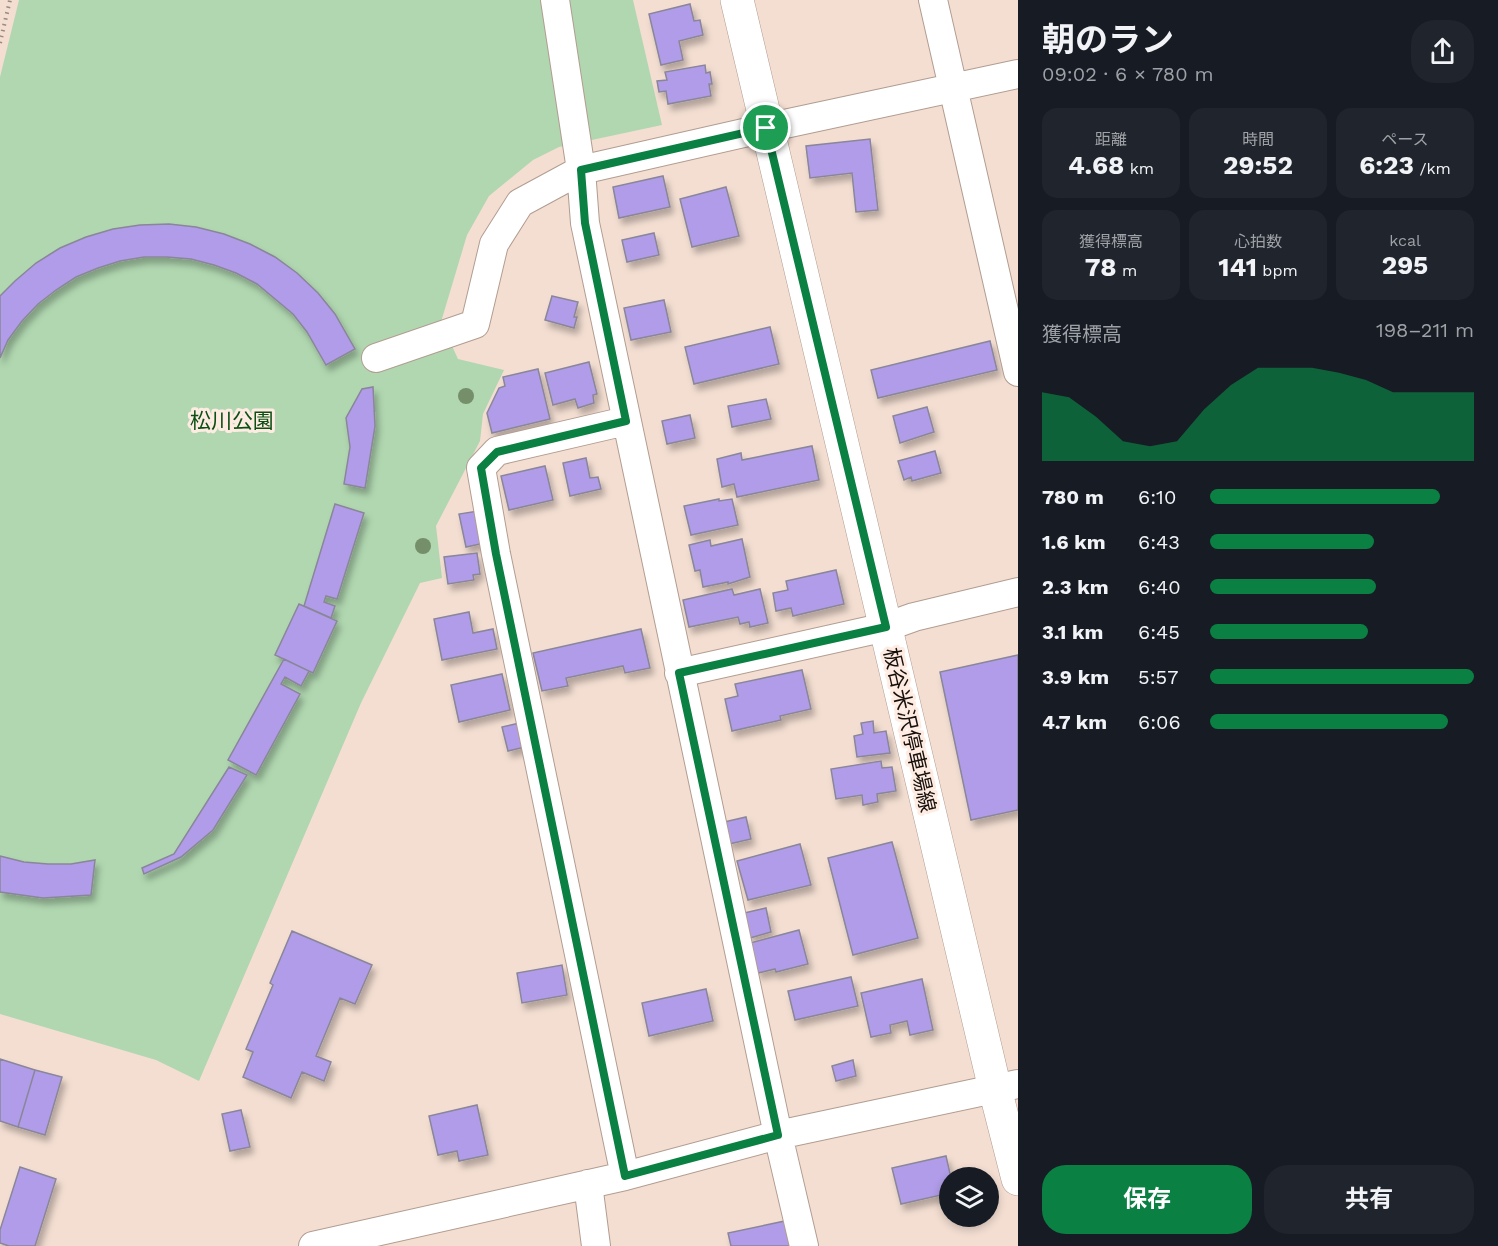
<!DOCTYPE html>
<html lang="ja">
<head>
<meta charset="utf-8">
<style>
  :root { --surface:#171b24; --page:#20242c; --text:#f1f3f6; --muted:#9ea1a6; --accent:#0b8043 }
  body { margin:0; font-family:"Work Sans","Noto Sans JP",sans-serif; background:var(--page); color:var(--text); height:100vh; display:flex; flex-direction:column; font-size:22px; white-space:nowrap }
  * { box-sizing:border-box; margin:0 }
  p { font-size:20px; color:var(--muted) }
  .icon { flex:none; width:33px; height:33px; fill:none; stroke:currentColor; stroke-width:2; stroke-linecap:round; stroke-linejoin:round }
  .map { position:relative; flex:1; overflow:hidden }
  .side { display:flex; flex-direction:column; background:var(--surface); width:480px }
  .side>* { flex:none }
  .tools { position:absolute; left:939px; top:1167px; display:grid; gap:12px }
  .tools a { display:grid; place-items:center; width:60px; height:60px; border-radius:50%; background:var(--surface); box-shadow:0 3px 9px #0003; font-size:30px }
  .pin { position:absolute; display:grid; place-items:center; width:51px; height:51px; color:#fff; margin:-26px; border:3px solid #fff; border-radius:50%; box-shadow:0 2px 6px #0007 }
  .round { display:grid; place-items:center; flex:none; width:63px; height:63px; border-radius:24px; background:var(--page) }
  .overview { display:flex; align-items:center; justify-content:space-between; height:102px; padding:0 24px }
  h1 { font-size:33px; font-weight:700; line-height:45px }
  .metrics { display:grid; grid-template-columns:repeat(3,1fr); gap:9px; height:102px; padding:6px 24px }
  .metrics div { display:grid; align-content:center; border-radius:15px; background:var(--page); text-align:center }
  .metrics b { font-size:26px; font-weight:700 }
  .metrics small { font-size:16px; font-weight:400 }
  .metrics p { font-size:16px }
  .chart { height:168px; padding:12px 24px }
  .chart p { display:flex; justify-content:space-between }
  .chart svg { width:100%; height:108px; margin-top:6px; fill:var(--accent); opacity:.7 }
  .button { display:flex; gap:12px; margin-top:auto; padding:12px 24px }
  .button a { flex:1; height:69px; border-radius:24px; background:var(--accent); color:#fff; font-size:24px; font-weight:700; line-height:69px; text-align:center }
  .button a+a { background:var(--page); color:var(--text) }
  ul { padding:0 24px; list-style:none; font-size:20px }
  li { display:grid; grid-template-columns:96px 72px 1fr; align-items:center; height:45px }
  li i { height:15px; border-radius:8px; background:var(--accent) }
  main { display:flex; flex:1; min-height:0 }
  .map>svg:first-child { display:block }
  .green { fill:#b0d7b0 }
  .building { fill:#b09ce8; stroke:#8a8699; stroke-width:1.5; filter:url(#shadow) }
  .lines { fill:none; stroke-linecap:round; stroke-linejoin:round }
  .minor-casing { stroke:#b19d91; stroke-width:30 }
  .major-casing { stroke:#b19d91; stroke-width:34 }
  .path { stroke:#9a8a81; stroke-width:4; stroke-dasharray:1.5 4.5; stroke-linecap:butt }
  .minor { stroke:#fff; stroke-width:28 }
  .major { stroke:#fff; stroke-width:33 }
  .tree { fill:#748f69 }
  .route-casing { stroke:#fff; stroke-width:12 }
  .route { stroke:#0b8043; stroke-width:8 }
  .labels { text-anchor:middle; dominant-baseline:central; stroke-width:6; stroke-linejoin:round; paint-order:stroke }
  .park-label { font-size:21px; fill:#0b4f13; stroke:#feece3 }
  .street-label { font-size:21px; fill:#160f0b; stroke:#feece3 }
</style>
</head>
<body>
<main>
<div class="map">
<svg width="1018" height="1246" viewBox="0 0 1018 1246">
  <defs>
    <filter id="shadow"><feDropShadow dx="3.5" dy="6" stdDeviation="3" flood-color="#0004"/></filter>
  </defs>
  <rect width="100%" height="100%" fill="#f4ded2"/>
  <path class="green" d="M19,0H633L662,125L559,147L533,160L489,196L467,235L441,322L458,359L504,370L483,414L480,441L436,526L442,578L420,583L361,703L199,1081L156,1060L0,1014V77Z"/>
  <path class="building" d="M690,4L694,21L700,20L703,35L679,41L683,60L661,65L649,14Z
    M705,65L706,73L710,72L712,84H709L711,96L668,104L666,91L659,92L657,81L667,80L665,72Z
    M870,139L878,210L856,212L852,173L810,178L806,146Z
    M663,176L670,207L619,218L613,187Z
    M726,187L739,236L692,247L680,199Z
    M169,224L196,227L224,234L250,244L275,257L297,273L318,293L335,314L355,349L326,365L307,332L293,314L257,284L236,273L214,265L191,259L167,257H144L120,261L98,268L76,277L56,290L38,304L22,321L8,340L0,358V296L15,281L36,263L60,248L86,237L113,229L140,225Z
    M654,233L659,255L627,262L622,240Z
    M552,296L578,302L574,317H577L574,328L545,320Z
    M664,300L671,332L631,340L624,308Z
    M770,327L779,364L694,384L685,347Z
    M990,341L997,370L878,398L871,370Z
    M589,362L597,394L593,395L594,403L578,408L575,399L553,405L545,373Z
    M538,369L550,419L492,433L487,413L499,388L505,386L503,377Z
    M373,387L375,426L365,488L344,484L350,447L346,418L362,389Z
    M766,399L771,419L732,427L728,406Z
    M927,407L934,432L900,443L893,416Z
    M690,415L695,438L667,444L662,421Z
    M812,446L819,480L737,497L734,484L722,487L717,459L741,453L742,460Z
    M935,451L941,473L912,481L911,477L904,480L898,461Z
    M586,458L590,478L598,477L601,489L570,496L563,463Z
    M545,466L553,500L509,510L501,476Z
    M719,499V501L732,499L738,525L691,535L684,506Z
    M335,504L364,513L337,599L326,596L324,602L335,606L331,618L304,606Z
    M478,511L485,543L466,547L459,514Z
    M742,539L750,577L728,584V582L703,587L700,570L695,571L689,545L710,540L711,546Z
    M477,553L480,574L473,575L474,580L448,584L444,557Z
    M836,570L844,604L793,616L791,608L776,611L773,593L788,590L786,581Z
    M732,589L734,595L760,589L768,623L750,627L749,622L740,624L738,617L689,627L683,600Z
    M299,604L337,621L313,673L275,655Z
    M469,612L473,633L493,629L497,649L442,660L434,619Z
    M641,629L650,668L625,673L623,666L566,678L568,686L542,691L533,653Z
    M1018,655V810L971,820L940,672Z
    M284,659L309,671L301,686L285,677L281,684L300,694L256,775L228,760Z
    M802,670L811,709L780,716L781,720L732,731L725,699L738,696L735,684Z
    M502,674L510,710L459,722L451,685Z
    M873,721L874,733L886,731L890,753L857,757L854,736L863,734L861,723Z
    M524,722L529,746L508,751L502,727Z
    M881,761L882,768L892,767L896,791L877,794L878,802L863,805L862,795L836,799L831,769Z
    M229,767L247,775L213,830L181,857L144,874L142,868L174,854Z
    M746,817L751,839L729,844L724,822Z
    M892,842L918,938L853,955L828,858Z
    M800,844L811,885L748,900L737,861Z
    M0,856L24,862L48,864H71L95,860L91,895L43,898L0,892Z
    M766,908L771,932L750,938L744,913Z
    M799,930L808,964L776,972L775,969L758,973L750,943Z
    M292,931L372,965L355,1004L340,998L316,1056L331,1062L324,1081L302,1072L291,1098L243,1077L253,1052L246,1049L273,985L270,983Z
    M562,965L567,995L522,1003L517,973Z
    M851,977L858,1006L795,1020L788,991Z
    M922,979L933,1030L910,1035L907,1021L890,1025L891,1033L871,1037L861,993Z
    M706,989L713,1021L649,1036L642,1003Z
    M0,1059L35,1070L18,1127L0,1121Z
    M853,1060L856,1076L836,1081L832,1066Z
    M35,1070L62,1077L45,1135L18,1127Z
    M477,1105L488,1155L459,1161L457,1151L438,1155L429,1116Z
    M241,1110L250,1147L230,1151L222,1114Z
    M946,1156L951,1178L950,1193L901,1204L892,1168Z
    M20,1167L56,1179L35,1246H9L0,1243V1230Z
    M785,1221L790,1246H731L728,1233Z"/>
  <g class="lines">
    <g class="minor-casing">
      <path id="minor" d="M555,0L581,170L585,223L778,1135L804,1246
        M933,0L1018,372
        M376,358L475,324L494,244L520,203L581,170L766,128L1018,74
        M679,673L886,627L914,617L1018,592
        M625,1176L496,554L481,468L497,451L626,421
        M588,1184L596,1246
        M313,1246L625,1176L778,1135L1018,1084"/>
    </g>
    <g class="major-casing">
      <path id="major" d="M737,0L995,1089L1018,1179"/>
    </g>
    <path class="path" d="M0,43L10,0"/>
    <use href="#minor" class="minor"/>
    <use href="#major" class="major"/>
  </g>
  <g class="tree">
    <circle cx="466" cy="396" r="8"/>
    <circle cx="423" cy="546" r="8"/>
  </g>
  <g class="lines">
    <g class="route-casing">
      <path id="route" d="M766,128L886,627L679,673L778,1135L625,1176L496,554L481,468L497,452L626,421L585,223L581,170Z"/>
    </g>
    <use href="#route" class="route"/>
  </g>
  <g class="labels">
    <g class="park-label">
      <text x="232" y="420">松川公園</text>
    </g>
    <g class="street-label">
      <text transform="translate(910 730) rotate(77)">板谷米沢停車場線</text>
    </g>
  </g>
</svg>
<div class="tools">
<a><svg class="icon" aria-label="layers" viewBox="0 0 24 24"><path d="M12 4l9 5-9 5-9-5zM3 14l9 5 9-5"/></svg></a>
</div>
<div class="pin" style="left:766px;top:128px;background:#1e9e55"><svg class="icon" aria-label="arrive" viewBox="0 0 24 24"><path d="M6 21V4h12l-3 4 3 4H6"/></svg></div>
</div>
<section class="side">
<div class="overview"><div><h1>朝のラン</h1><p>09:02 · 6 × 780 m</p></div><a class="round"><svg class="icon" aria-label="share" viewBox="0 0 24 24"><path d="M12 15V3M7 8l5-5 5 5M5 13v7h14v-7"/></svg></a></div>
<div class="metrics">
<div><p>距離</p><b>4.68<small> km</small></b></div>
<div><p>時間</p><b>29:52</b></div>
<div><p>ペース</p><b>6:23<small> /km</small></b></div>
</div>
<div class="metrics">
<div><p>獲得標高</p><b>78<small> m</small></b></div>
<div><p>心拍数</p><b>141<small> bpm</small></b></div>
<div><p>kcal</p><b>295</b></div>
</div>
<div class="chart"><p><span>獲得標高</span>198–211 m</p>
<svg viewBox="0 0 160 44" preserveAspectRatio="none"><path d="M0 44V16L10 18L20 26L30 36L40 38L50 36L60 23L70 13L80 6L90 6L100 6L110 8L120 11L130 16L140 16L150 16L160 16V44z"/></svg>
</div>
<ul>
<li><b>780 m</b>6:10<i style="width:87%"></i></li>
<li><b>1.6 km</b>6:43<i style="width:62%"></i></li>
<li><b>2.3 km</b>6:40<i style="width:63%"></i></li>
<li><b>3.1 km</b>6:45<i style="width:60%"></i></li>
<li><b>3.9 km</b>5:57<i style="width:100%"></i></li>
<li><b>4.7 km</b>6:06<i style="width:90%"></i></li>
</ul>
<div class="button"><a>保存</a><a>共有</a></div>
</section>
</main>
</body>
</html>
